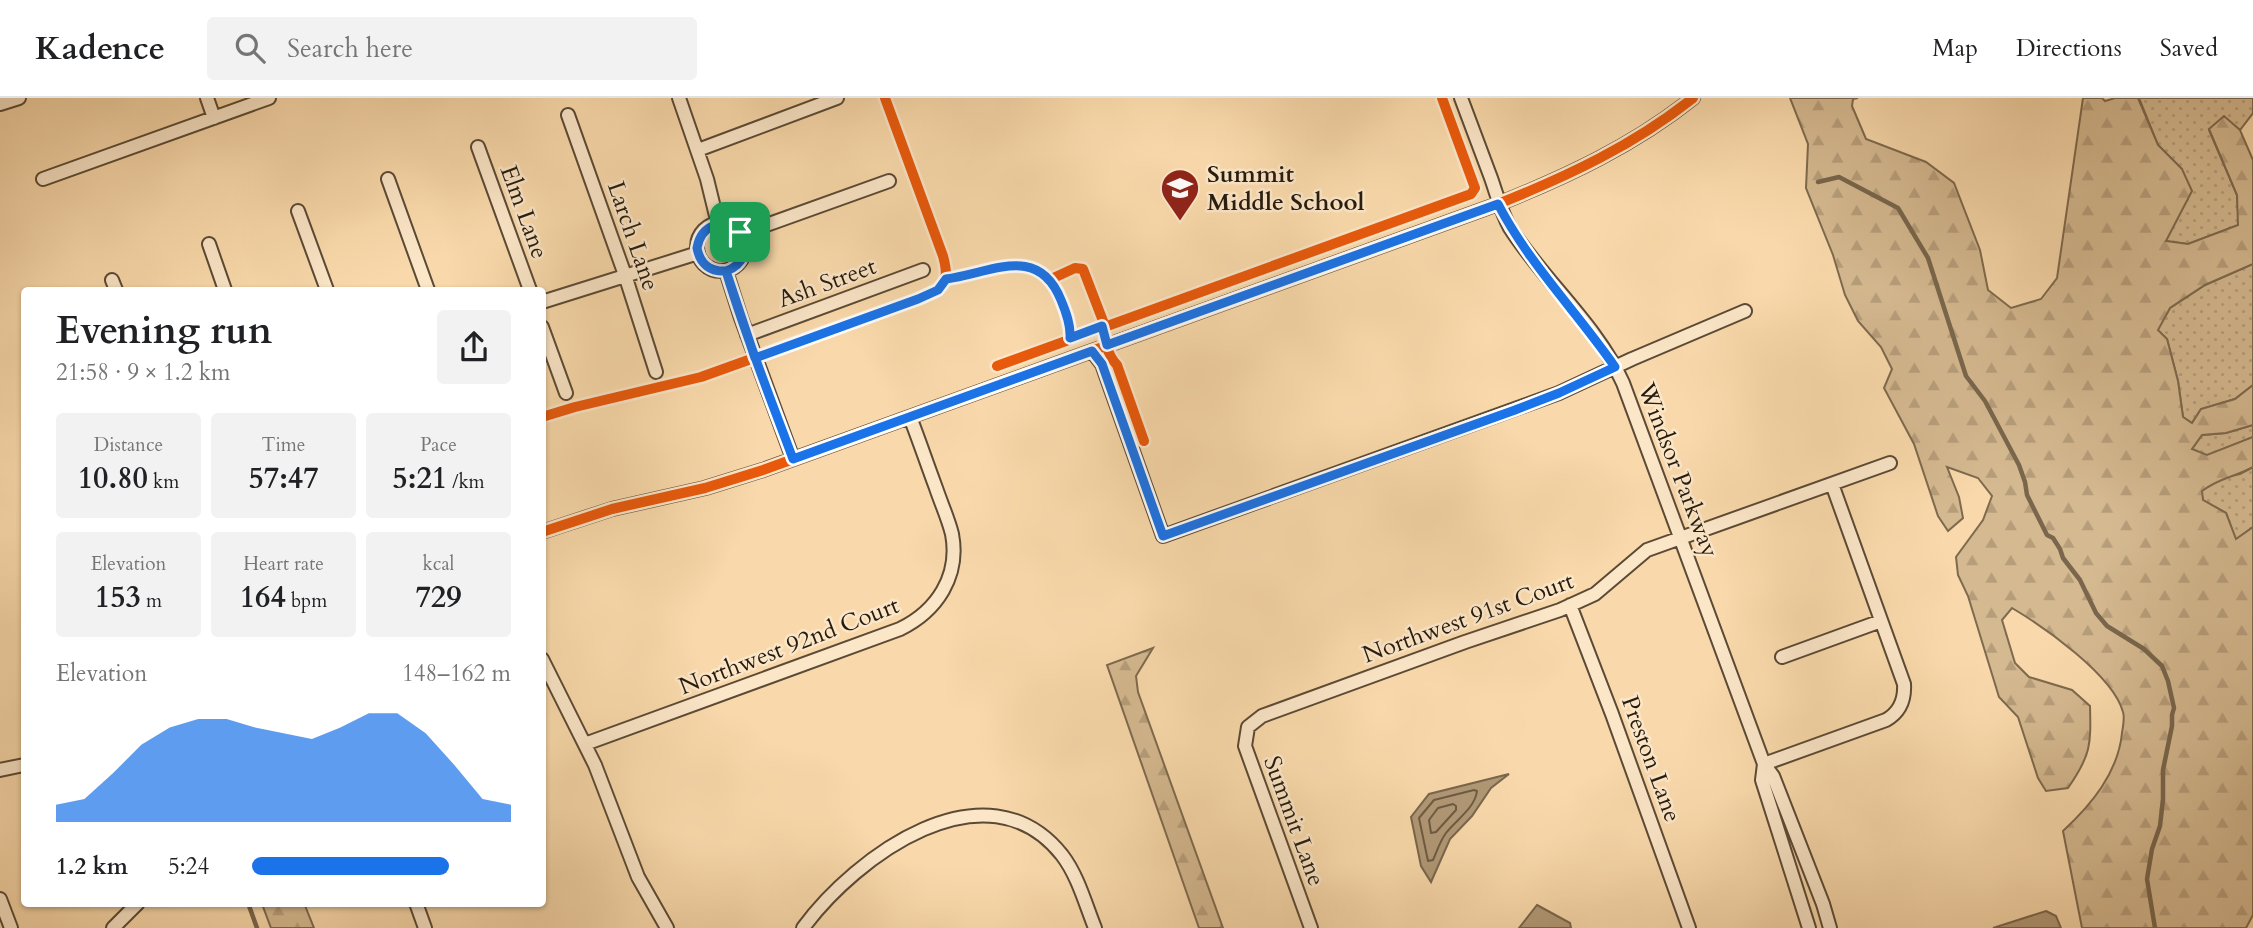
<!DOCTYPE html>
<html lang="en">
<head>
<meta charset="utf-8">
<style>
  :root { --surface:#fff; --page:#f2f2f2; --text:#202124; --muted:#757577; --line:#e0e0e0; --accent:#1a73e8 }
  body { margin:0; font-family:Cardo,serif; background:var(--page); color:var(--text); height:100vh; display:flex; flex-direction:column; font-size:26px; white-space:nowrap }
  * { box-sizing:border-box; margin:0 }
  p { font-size:23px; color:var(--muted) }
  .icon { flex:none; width:38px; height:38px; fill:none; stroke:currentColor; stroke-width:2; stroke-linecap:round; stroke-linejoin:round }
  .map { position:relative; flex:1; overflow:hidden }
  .panel { position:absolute; left:21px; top:189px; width:525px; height:620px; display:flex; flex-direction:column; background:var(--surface); border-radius:7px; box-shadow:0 2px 5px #0004 }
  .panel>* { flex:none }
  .pin { position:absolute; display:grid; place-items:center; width:60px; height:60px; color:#fff; margin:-30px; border-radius:14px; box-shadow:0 4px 10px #0006 }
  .round { display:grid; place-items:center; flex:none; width:74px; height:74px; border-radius:7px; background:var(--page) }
  .headline { display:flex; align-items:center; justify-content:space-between; height:119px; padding:0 35px }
  h1 { font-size:38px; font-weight:700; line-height:52px }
  .stats { display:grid; grid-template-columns:repeat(3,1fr); gap:10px; height:119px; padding:7px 35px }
  .stats div { display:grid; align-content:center; border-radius:7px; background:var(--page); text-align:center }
  .stats b { font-size:30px; font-weight:700 }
  .stats small { font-size:19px; font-weight:400 }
  .stats p { font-size:19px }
  .chart { height:196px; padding:14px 35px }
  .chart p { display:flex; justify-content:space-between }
  .chart svg { width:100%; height:126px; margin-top:7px; fill:var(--accent); opacity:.7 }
  ul { padding:0 35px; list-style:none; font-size:23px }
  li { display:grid; grid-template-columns:112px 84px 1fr; align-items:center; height:52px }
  li i { height:18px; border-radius:9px; background:var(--accent) }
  header { display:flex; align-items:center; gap:42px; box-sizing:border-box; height:98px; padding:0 35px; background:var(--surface); border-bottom:2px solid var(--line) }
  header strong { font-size:33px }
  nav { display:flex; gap:38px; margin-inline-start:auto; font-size:24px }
  .search { width:490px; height:63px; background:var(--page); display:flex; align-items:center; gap:18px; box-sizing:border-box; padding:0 24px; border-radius:7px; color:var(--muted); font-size:26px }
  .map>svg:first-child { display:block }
  .green { fill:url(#green-dots); stroke:#7e6a4f; stroke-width:2 }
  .forest { fill:url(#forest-firs); stroke:#7e6a4f; stroke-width:2 }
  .water { fill:#b19876; stroke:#79664c; stroke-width:2 }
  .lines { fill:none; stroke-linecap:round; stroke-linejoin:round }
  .shore { stroke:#6c5a42; stroke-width:2 }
  .stream { stroke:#79664c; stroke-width:4.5 }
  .street-casing { stroke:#5b4a35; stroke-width:16 }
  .street { stroke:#fbe6c8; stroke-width:12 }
  .cycleway-casing { stroke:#fbe6c8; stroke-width:15 }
  .cycleway { stroke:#e8590c; stroke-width:10 }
  .route-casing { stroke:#fff; stroke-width:14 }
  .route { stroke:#1a73e8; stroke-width:9 }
  .labels { text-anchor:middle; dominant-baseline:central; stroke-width:5; stroke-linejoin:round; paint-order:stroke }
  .poi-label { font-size:24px; font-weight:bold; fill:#261b0e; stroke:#fbe6c8; text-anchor:start }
  .street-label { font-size:24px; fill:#261b0e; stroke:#fbe6c8 }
</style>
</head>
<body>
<header>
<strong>Kadence</strong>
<div class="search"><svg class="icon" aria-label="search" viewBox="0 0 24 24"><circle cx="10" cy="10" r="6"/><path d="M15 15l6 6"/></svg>Search here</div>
<nav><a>Map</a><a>Directions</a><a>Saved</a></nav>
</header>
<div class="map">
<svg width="2253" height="830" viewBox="0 0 2253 830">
  <defs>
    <pattern id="green-dots" width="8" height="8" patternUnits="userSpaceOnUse" patternTransform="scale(1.75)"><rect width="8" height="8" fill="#d5b990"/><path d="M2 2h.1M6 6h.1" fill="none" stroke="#b79e7b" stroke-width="1.8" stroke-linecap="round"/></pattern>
    <pattern id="forest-firs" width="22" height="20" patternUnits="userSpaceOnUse" patternTransform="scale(1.75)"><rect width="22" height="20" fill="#d5b990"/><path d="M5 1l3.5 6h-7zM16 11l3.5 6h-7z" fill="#b79e7b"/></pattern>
  </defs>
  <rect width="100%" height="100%" fill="#f9d9ab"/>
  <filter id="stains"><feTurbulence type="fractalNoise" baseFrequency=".00286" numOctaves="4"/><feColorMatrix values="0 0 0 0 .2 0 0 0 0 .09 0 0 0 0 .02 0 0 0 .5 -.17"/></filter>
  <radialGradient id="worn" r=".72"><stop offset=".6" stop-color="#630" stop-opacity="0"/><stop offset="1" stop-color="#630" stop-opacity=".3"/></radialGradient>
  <path class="green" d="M2139,0H2253V15L2240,32L2224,19L2209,32L2237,97L2239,127L2188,146L2165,143L2177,119L2182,71L2158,47Z
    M2253,166V287L2235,301L2201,311L2192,325L2183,319L2178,283L2167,241L2157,232L2170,210L2205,187Z
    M2253,327V339L2206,358L2192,351L2202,337L2226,335Z
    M2253,369V429L2236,442L2226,415L2203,402L2201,393L2220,380L2240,376Z"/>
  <path class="forest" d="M1790,0H1858L1853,1L1852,8L1866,41L1926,64L1954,85L1980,152L1988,192L2011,210L2041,201L2057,180L2083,0H2102L2105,3L2115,0H2138L2158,47L2182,71L2192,93L2166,143L2188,146L2238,127L2237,97L2209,31L2224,18L2240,32L2253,62V166L2205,187L2170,210L2158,232L2167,241L2178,283L2183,319L2192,325L2201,311L2235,301L2253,287V327L2226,335L2202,337L2192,351L2207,357L2253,339V369C2233,380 2221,379 2202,393L2203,402L2226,415L2236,441L2253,429V817L2246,830H2082L2063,733C2091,707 2118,675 2122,635C2123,628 2125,620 2123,614C2113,577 2044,529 2012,510L2002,522L2015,565L2029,579L2072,592L2090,608C2091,647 2091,657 2068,690L2046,693L2038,680L2018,619L1999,599L1968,498L1958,477L1956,459L1983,422L1992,398L1978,380L1947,369L1959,399L1963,420L1948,433L1938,418L1914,346L1884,290L1892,271L1881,249L1858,223L1845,197L1833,157L1806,90L1808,46Z
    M1153,550L1136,578L1138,594L1223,830H1199L1107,567Z
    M304,805L314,830H271L262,806Z"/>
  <path class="water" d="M1509,676L1491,690L1472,718L1450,741L1431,784L1421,768L1411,719L1429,696Z
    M1537,807L1570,825L1571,830H1519Z
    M2046,813L2056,818L2061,830H1993Z"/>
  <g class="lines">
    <path class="shore" d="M1474,692L1477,693C1475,710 1456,722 1446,735C1440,743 1437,753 1433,762L1428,763L1419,720L1434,702Z
      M1453,706L1456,708V712L1436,734L1431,735L1429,722L1438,710Z"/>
    <path class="stream" d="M1818,84L1839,79L1898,110L1928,160L1966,278L1985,303L2019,367L2025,384L2027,397L2047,437L2053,440L2060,451L2063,460L2080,482L2096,515L2107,528L2144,551L2162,568L2168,583L2174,610L2172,617V628L2163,672V701L2160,728L2152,751L2147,781L2155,830
      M248,805L257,830"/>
    <g class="street-casing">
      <path id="street" d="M207,0L214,20
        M679,0L707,81L718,126
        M1461,0C1471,27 1481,54 1491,80C1497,97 1501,114 1510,130C1544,183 1597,227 1623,285L1764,666L1773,678L1823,806L1830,830
        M0,6L19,0
        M568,17L625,177L656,274
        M478,49L530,192
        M698,52L837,0
        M43,81L269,0
        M388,81L428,192
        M298,113L327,192
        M697 149a24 24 0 1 1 48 0a24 24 0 1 1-48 0Z
        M743,139L758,130L889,83
        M209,146L225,192
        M726,173L741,220L793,361
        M112,182L116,192
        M542,204L698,155
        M542,229L566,295
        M747,237L923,172
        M1092,253L1102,266L1163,438L1559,295L1632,261L1745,213
        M542,434L612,411L705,390L763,372L1498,106C1568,78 1634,47 1693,0
        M1570,507L1612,616L1689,830
        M1782,559L1881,523
        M542,561L595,667L638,779L667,830
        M585,646L900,531C937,513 960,478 952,436C948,420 941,405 936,390C927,366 919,342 910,319
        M1764,666L1886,622C1900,614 1905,602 1904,586L1832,386
        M1764,666L1762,682L1809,830
        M0,672L24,667
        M0,801L11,830
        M416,805L425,830
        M113,830L138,805
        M803,830C855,759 986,662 1062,757C1078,778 1085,805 1095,830
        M1311,830L1245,648L1248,629L1262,618L1465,544L1560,512L1595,496L1647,452L1890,365"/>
    </g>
    <use href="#street" class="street"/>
    <g class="cycleway-casing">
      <path id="cycleway" d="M946,181C991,175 1039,145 1061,202C1066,214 1071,227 1070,240
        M1049,182L1075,170L1083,171L1103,223C1101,236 1108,258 1117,267L1144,343
        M997,268L1471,96L1475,90L1442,0
        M542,319L575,309L701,279L918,201C943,190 951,187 943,158L885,0
        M542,434L612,411L705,390L763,372L1498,106C1568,78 1634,47 1693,0"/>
    </g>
    <use href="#cycleway" class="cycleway"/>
  </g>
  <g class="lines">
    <g class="route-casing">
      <path id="route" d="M740,134C749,150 744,167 726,173C745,237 770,299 793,361L1092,253L1102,266L1163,438L1515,312L1559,295L1615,269C1577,214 1529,166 1498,106L1107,247L1102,228L1070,240C1071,227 1066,214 1061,202C1038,145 991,175 946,181L938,192L918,201L755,260L726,173C710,174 700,166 697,150C701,127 723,119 740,134"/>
    </g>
    <use href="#route" class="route"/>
  </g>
  <defs>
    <g id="school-pin" transform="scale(2.0125)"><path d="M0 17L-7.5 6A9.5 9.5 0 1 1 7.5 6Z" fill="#8f2418" stroke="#fbe6c8"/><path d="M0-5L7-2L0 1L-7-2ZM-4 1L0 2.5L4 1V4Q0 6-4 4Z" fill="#fff"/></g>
  </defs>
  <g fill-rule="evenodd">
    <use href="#school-pin" x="1180" y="90"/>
  </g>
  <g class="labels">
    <g class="poi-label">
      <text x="1207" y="76">Summit<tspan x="1207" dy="28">Middle School</tspan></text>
    </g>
    <g class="street-label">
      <text transform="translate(524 114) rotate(70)">Elm Lane</text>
      <text transform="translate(633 138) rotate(71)">Larch Lane</text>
      <text transform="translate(827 185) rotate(-20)">Ash Street</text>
      <text transform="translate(1678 372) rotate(69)">Windsor Parkway</text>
      <text transform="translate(1468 520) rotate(-20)">Northwest 91st Court</text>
      <text transform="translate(789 548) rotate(-21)">Northwest 92nd Court</text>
      <text transform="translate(1651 661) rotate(70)">Preston Lane</text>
      <text transform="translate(1294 723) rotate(70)">Summit Lane</text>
    </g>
  </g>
  <rect width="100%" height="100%" filter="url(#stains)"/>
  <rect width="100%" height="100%" fill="url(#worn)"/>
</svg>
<div class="pin" style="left:740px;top:134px;background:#1e9e55"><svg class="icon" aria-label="arrive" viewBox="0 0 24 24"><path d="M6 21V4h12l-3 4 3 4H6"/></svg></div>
<section class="panel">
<div class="headline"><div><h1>Evening run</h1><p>21:58 · 9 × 1.2 km</p></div><a class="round"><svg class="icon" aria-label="share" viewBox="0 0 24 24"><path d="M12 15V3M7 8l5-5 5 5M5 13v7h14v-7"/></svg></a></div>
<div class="stats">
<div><p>Distance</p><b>10.80<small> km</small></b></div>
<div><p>Time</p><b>57:47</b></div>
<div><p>Pace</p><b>5:21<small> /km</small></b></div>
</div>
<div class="stats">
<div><p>Elevation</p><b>153<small> m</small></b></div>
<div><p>Heart rate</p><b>164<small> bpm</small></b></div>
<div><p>kcal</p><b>729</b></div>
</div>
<div class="chart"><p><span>Elevation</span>148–162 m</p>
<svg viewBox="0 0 160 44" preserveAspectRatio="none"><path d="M0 44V38L10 36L20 27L30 17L40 11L50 8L60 8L70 11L80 13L90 15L100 11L110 6L120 6L130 13L140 24L150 36L160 38V44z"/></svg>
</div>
<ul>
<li><b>1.2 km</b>5:24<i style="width:76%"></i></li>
</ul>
</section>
</div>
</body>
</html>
